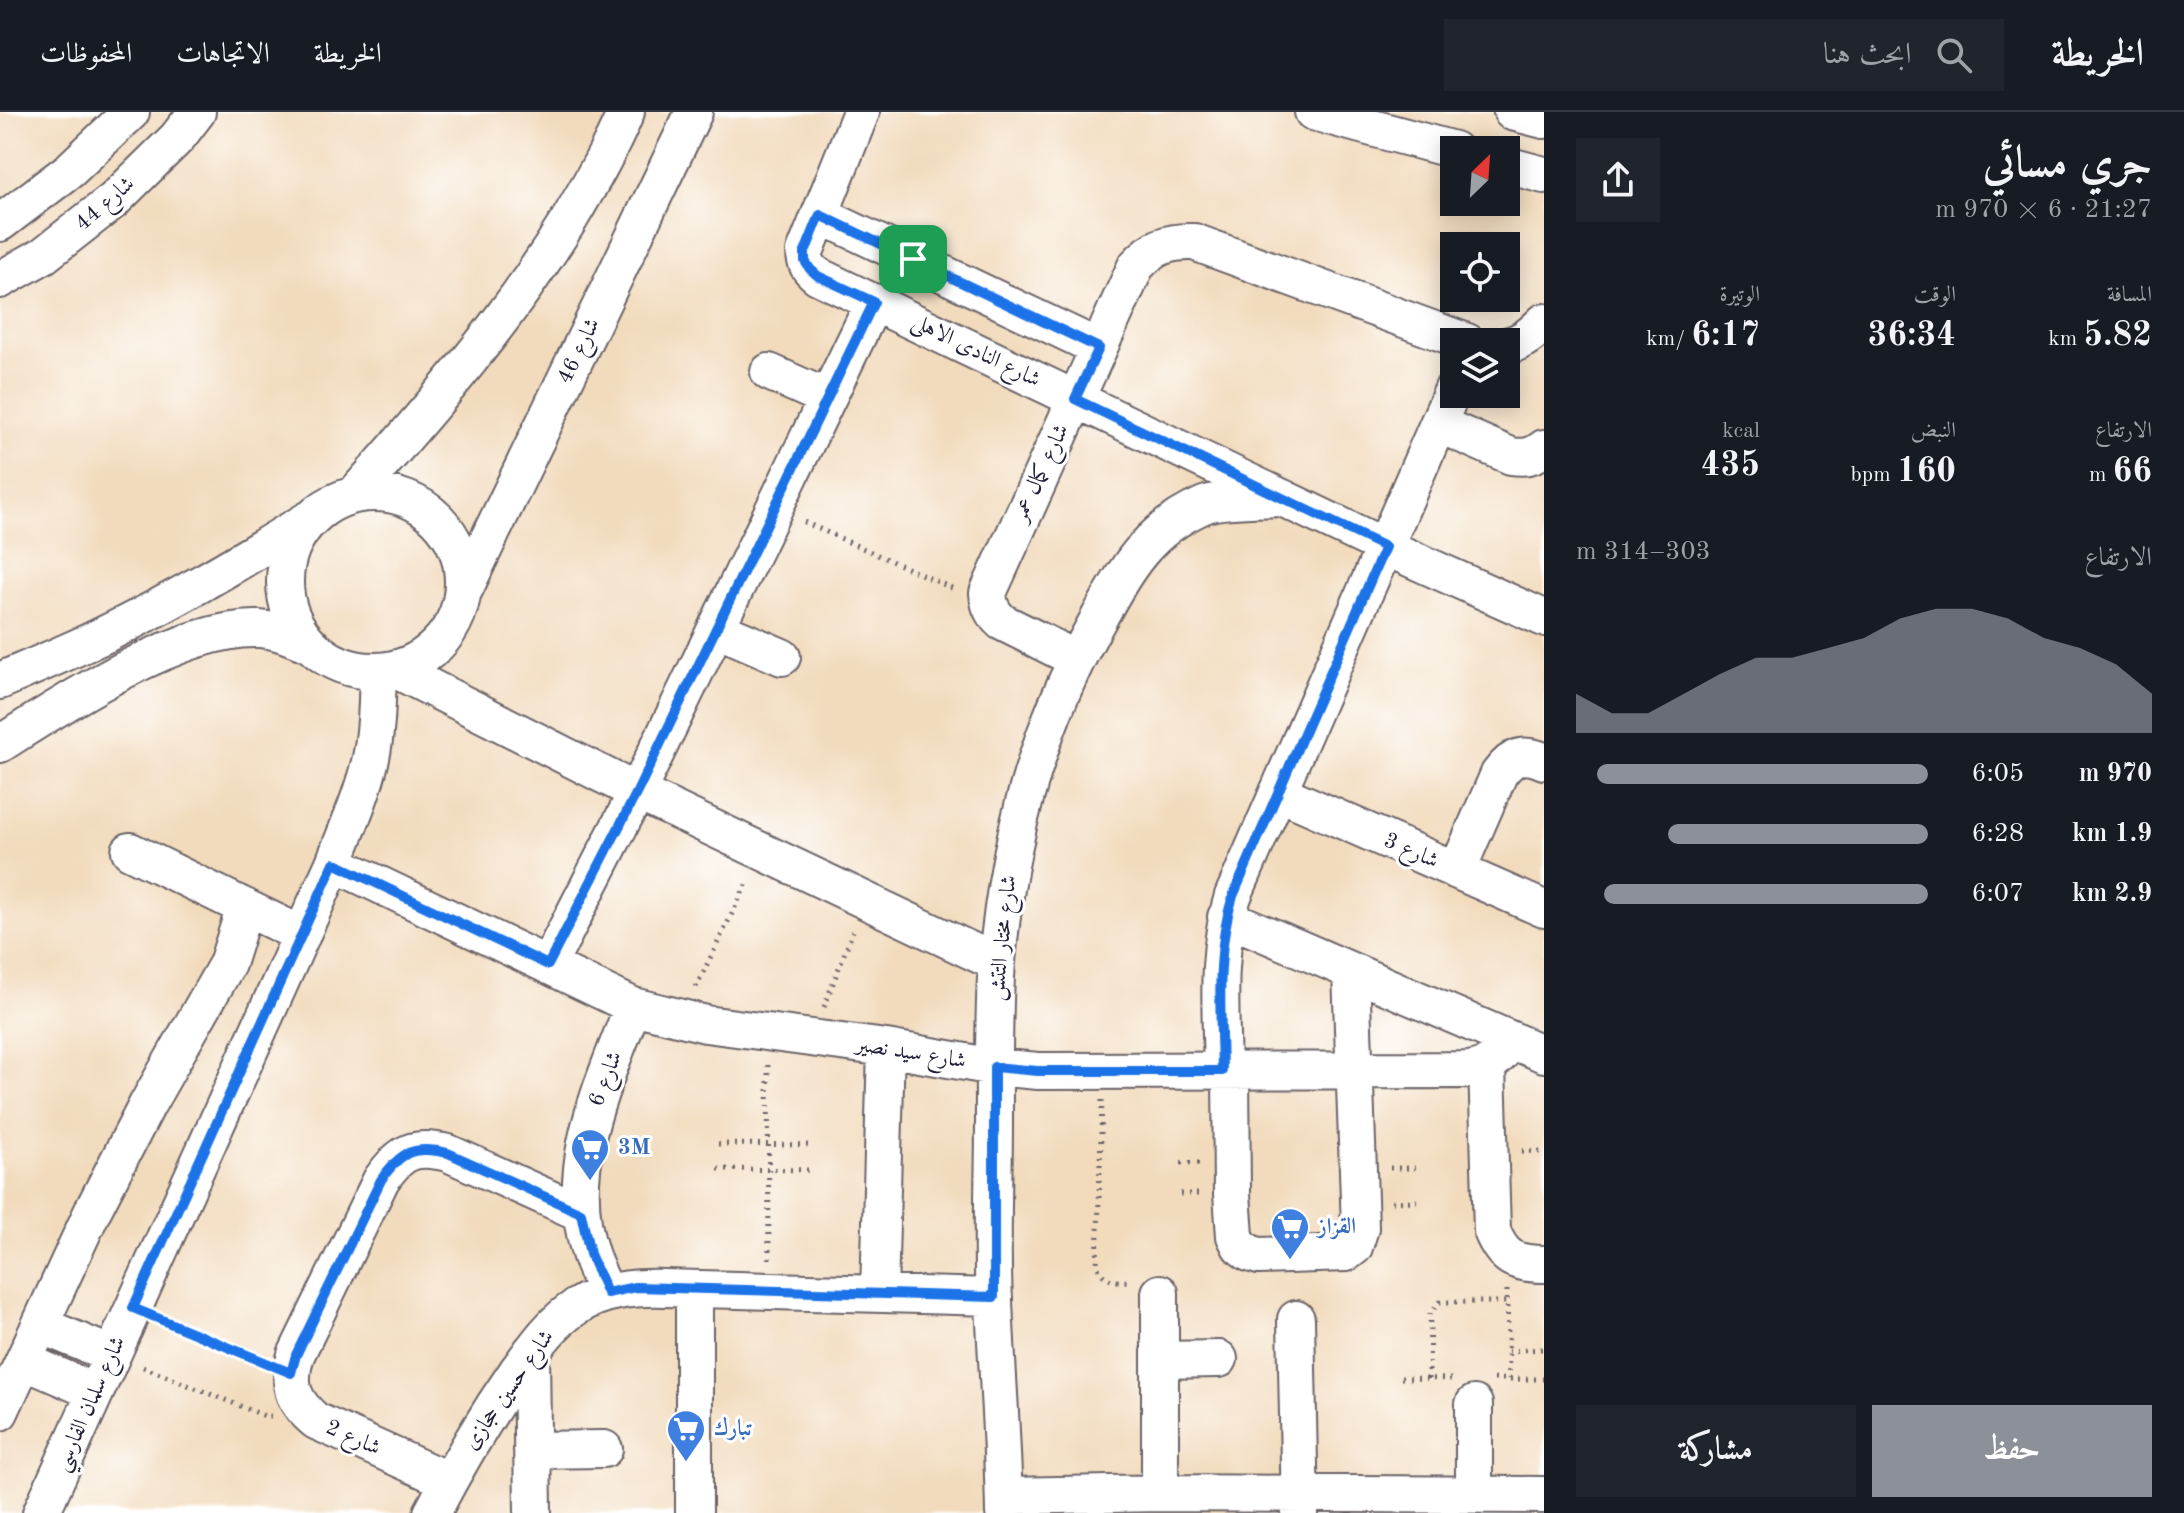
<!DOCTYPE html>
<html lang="ar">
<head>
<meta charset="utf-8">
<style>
  :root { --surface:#171b24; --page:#20242c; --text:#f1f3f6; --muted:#9ea1a6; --line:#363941; --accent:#8c9099 }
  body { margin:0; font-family:"Old Standard TT",Amiri,serif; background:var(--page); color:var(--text); direction:rtl; height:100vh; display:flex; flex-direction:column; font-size:30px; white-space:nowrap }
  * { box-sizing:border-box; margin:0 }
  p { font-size:26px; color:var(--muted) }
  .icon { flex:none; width:44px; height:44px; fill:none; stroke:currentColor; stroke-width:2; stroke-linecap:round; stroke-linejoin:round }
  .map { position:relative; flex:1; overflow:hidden; direction:ltr }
  .side { display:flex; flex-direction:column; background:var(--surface); width:640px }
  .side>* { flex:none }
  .needle { width:52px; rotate:25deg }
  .buttons { position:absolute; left:1440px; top:24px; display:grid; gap:16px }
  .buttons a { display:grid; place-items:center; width:80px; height:80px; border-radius:0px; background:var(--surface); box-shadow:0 4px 20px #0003; font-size:40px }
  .pin { position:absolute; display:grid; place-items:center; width:68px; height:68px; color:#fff; margin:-34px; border-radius:16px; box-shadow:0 4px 12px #0006 }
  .round { display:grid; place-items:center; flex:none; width:84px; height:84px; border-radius:0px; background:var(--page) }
  .overview { display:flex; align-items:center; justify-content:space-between; height:136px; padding:0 32px }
  h1 { font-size:44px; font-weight:700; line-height:60px }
  .metrics { display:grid; grid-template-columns:repeat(3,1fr); gap:12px; height:136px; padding:8px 32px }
  .metrics div { display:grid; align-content:center }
  .metrics b { font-size:34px; font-weight:700 }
  .metrics small { font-size:22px; font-weight:400 }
  .metrics p { font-size:22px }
  .chart { height:224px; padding:16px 32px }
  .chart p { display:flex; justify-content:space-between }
  .chart svg { width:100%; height:144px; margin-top:8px; fill:var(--accent); opacity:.7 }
  .button { display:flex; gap:16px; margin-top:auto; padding:16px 32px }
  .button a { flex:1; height:92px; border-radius:0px; background:var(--accent); color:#fff; font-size:32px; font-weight:700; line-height:92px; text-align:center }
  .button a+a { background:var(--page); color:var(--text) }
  ul { padding:0 32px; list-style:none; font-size:26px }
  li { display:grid; grid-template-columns:128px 96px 1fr; align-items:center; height:60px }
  li i { height:20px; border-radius:10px; background:var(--accent) }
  header { display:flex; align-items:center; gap:48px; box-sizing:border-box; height:112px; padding:0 40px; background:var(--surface); border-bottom:2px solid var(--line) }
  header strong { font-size:38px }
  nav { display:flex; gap:44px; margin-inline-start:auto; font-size:28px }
  .search { width:560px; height:72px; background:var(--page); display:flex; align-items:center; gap:20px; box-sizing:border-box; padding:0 28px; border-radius:0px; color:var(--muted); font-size:30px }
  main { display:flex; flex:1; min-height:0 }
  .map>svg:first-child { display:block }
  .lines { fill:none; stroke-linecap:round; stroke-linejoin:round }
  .minor-casing { stroke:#6b6368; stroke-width:40 }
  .path { stroke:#6b6368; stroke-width:5; stroke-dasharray:2 6; stroke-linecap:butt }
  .minor { stroke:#fff; stroke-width:36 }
  .route-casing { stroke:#fff; stroke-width:16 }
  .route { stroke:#1a73e8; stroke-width:10 }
  .labels { text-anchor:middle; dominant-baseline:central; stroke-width:6; stroke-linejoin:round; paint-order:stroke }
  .street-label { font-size:22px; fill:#22223b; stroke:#fff }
  .shop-label { font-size:22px; font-weight:bold; fill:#366cbe; stroke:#fff; text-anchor:start }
</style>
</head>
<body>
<header>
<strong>الخريطة</strong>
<div class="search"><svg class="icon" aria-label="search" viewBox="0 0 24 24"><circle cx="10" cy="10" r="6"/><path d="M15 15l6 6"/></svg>ابحث هنا</div>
<nav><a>الخريطة</a><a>الاتجاهات</a><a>المحفوظات</a></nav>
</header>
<main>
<section class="side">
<div class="overview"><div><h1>جري مسائي</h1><p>21:27 · 6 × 970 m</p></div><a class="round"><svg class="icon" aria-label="share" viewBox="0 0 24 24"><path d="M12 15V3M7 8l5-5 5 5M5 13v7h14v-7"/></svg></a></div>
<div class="metrics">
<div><p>المسافة</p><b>5.82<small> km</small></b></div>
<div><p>الوقت</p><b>36:34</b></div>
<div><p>الوتيرة</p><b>6:17<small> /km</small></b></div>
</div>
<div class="metrics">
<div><p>الارتفاع</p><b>66<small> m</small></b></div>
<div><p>النبض</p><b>160<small> bpm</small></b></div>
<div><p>kcal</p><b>435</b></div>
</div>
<div class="chart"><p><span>الارتفاع</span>303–314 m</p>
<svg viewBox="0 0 160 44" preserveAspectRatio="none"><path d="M0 44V32L10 38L20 38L30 32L40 26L50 21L60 21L70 18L80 15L90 9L100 6L110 6L120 9L130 15L140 18L150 23L160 32V44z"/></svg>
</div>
<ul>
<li><b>970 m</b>6:05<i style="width:94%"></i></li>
<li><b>1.9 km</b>6:28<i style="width:74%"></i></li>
<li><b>2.9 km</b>6:07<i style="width:92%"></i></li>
</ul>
<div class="button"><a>حفظ</a><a>مشاركة</a></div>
</section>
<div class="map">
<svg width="1544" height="1401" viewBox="0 0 1544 1401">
  <rect width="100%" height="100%" fill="#fff"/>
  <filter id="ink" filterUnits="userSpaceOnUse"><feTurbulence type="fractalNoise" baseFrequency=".0125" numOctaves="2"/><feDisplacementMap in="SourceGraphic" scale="16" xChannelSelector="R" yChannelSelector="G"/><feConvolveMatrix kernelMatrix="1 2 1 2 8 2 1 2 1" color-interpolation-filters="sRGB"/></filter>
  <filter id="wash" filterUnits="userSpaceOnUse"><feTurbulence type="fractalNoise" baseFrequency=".006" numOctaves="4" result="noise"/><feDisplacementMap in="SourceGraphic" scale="32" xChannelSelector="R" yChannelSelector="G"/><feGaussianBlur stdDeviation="1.8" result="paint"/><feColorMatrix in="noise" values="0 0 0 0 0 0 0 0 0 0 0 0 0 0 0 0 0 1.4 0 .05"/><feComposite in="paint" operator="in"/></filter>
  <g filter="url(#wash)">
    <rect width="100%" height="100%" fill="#f2dbbd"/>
  </g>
  <g filter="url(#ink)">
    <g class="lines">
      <g class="minor-casing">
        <path id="minor" d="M861,0L805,140C805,152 809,157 818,164L1385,435L1544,506
          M1313,0L1454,38
          M1512,0L1544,8
          M1506,53L1544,63
          M820,103L1099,236
          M0,111L70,58L131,0
          M0,168L44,143L114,88L177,26L197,0
          M1506,234C1522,231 1533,221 1544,210
          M769,260L827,286
          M1438,312L1511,344C1524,346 1533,345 1544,336
          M285 470a89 89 0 1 1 178 0a89 89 0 1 1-178 0Z
          M355,382C434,293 506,210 569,108C590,72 610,38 626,0
          M464,478L694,0
          M717,517L782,545
          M1076,547L1002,510C992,501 989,494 988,481L1136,154C1153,135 1168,129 1194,130L1467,230
          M396,558L637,680L997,851
          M0,569C30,556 61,543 91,529C166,494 237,451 308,408
          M0,632C65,590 182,514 259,517C278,518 295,526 311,533
          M1278,680L1544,797
          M130,739L302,823
          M334,751L633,894L706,912L886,936L994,955L1038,959L1469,958C1492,953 1498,947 1512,928
          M1457,759L1499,662C1512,644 1523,640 1544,649
          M1226,805L1544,942
          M548,853L637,680L874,190
          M1487,954L1492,1119C1503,1146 1515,1152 1544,1152
          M1222,959C1221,901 1215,841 1233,784L1454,275
          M1231,959L1232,1082L1235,1124L1240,1134L1249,1141L1259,1144L1346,1141L1354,1135L1360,1116L1351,859
          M694,1177V1401
          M607,1181C601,1168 594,1155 590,1141C562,1054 603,974 633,894
          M1160,1181V1381
          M879,1182L886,936
          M1296,1207L1300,1401
          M40,1213L112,1243
          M531,1240L533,1401
          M1160,1248L1219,1247
          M24,1249L95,1280
          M1474,1292V1382
          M0,1300L93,1098L147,993L227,852L245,795
          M532,1338L604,1337
          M449,1369L316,1309C292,1289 287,1273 296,1243L381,1068C401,1039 414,1033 448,1041L581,1101
          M1004,1384L1160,1381L1544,1383
          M41,1401L334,751C347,717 363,682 371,646C377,617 377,588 378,559
          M432,1401C458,1351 486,1304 518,1258C535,1235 551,1211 576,1195C603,1178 634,1175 665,1176L994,1185
          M1004,1401C1003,1330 997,1260 994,1189C991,1129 994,1068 994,1008C994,955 993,902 997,850C1007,734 1037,617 1094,515C1124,461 1144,419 1204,393C1220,386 1263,387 1283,386"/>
      </g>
      <path class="path" d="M804,410L956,478
        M696,875L748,769
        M824,895L853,819
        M768,953L769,1147
        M1102,988L1097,1153C1103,1169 1114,1170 1130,1169
        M718,1032L813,1033
        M1522,1039L1544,1040
        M1181,1051H1200
        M1390,1056H1415
        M718,1057L814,1058
        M1180,1082H1199
        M1392,1090L1417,1089
        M1507,1178L1509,1267
        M163,1209L261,1249
        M1508,1239L1544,1237
        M143,1255L265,1304H271
        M1401,1266L1452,1267
        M1429,1267L1430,1201L1440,1190H1507
        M1494,1267H1544"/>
      <use href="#minor" class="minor"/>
    </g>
  </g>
  <g class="lines" filter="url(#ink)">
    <g class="route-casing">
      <path id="route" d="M820,103L1099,236L1075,287L1385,435L1233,784C1215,841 1221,901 1222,959H1038L994,955V1185L635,1175L607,1181L590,1142L581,1101L448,1041C414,1033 401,1039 381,1068L296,1243L291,1261L133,1196L334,751L548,853L637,680L874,190L818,164L810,157L805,149V140Z"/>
    </g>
    <use href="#route" class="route"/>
  </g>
  <defs>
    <g id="supermarket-pin" transform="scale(2)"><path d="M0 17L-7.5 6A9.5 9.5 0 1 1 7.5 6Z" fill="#3f7fe0" stroke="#fff"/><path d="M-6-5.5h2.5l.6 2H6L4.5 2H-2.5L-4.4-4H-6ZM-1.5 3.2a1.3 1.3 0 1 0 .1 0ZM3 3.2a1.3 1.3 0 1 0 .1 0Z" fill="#fff"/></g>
  </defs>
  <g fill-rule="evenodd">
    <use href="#supermarket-pin" x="590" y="1036"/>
    <use href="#supermarket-pin" x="1290" y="1115"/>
    <use href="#supermarket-pin" x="686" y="1317"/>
  </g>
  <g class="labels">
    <g class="street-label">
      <text transform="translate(105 92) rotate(-41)">شارع 44</text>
      <text transform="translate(579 239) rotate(-64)">شارع 46</text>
      <text transform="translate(976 239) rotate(26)">شارع النادى الاهلى</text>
      <text transform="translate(1041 361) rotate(-65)">شارع كمال عمر</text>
      <text transform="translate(1411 739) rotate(24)">شارع 3</text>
      <text transform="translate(1003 826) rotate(-84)">شارع مختار التتش</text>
      <text transform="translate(911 941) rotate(9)">شارع سيد نصير</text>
      <text transform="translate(606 967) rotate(-69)">شارع 6</text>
      <text transform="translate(509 1278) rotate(-55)">شارع حسين حجازى</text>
      <text transform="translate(90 1292) rotate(-66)">شارع سلمان الفارسي</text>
      <text transform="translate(353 1326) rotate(24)">شارع 2</text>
    </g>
    <g class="shop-label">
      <text x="618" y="1036">3M</text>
      <text x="1318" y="1115">القزاز</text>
      <text x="714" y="1317">تبارك</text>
    </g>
  </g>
</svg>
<div class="buttons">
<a><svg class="needle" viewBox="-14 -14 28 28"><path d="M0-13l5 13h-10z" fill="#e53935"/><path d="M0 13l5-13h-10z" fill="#9ea1a6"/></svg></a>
<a><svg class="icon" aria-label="locate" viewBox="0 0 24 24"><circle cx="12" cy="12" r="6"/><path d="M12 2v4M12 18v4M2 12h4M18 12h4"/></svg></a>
<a><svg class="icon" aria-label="layers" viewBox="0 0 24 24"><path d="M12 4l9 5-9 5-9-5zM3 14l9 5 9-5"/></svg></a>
</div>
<div class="pin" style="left:913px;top:147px;background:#1e9e55"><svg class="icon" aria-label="arrive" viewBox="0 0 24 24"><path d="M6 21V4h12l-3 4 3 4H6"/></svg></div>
</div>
</main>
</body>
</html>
